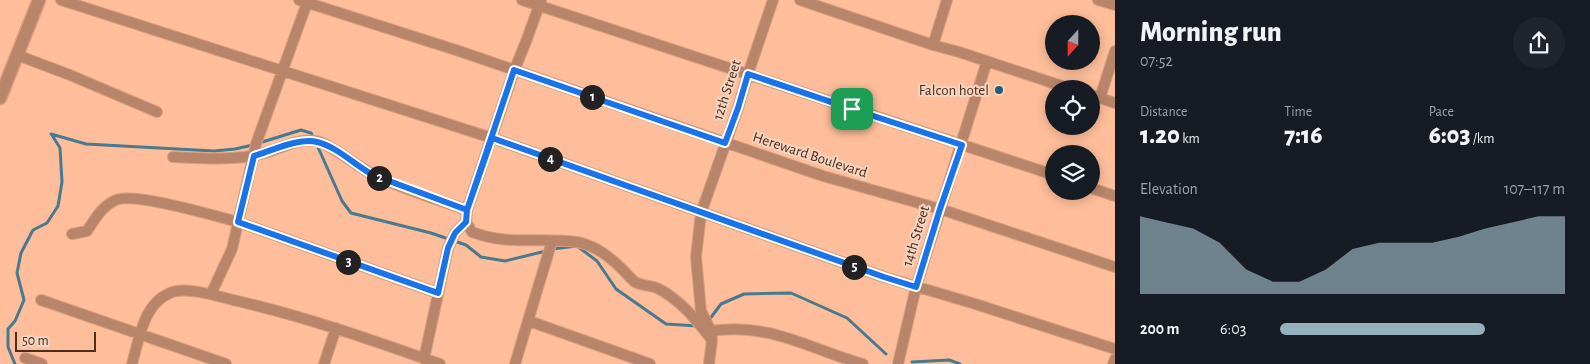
<!DOCTYPE html>
<html lang="en">
<head>
<meta charset="utf-8">
<style>
  :root { --surface:#171b24; --page:#20242c; --text:#f1f3f6; --muted:#9ea1a6; --accent:#94b0bc }
  body { margin:0; font-family:"Alegreya Sans",sans-serif; background:var(--page); color:var(--text); height:100vh; display:flex; flex-direction:column; font-size:19px; white-space:nowrap }
  * { box-sizing:border-box; margin:0 }
  p { font-size:16px; color:var(--muted) }
  .icon { flex:none; width:28px; height:28px; fill:none; stroke:currentColor; stroke-width:2; stroke-linecap:round; stroke-linejoin:round }
  .map { position:relative; flex:1; overflow:hidden }
  .side { display:flex; flex-direction:column; background:var(--surface); width:475px }
  .side>* { flex:none }
  .needle { width:32px; rotate:201deg }
  .tools { position:absolute; left:1045px; top:15px; display:grid; gap:10px }
  .tools a { display:grid; place-items:center; width:55px; height:55px; border-radius:50%; background:var(--surface); box-shadow:0 2px 12px #0003; font-size:25px }
  .scale { position:absolute; left:15px; bottom:12px; width:81px; box-sizing:border-box; padding-left:5px; border:2px solid #4d2d1b; border-top:0; font-size:14px; line-height:18px; white-space:nowrap; color:#4d2d1b; -webkit-text-stroke:4px #f5d4c2; paint-order:stroke }
  .pin { position:absolute; display:grid; place-items:center; width:42px; height:42px; color:#fff; margin:-21px; border-radius:10px; box-shadow:0 2px 8px #0006 }
  .km { position:absolute; width:25px; height:25px; margin:-12px; border-radius:50%; background:#222; color:#fff; font-size:14px; line-height:25px; text-align:center }
  .round { display:grid; place-items:center; flex:none; width:52px; height:52px; border-radius:26px; background:var(--page) }
  .summary { display:flex; align-items:center; justify-content:space-between; height:85px; padding:0 25px }
  h1 { font-size:28px; font-weight:800; line-height:38px }
  .metrics { display:grid; grid-template-columns:repeat(3,1fr); gap:8px; height:85px; padding:5px 25px }
  .metrics div { display:grid; align-content:center }
  .metrics b { font-size:25px; font-weight:800 }
  .metrics small { font-size:14px; font-weight:400 }
  .metrics p { font-size:14px }
  .chart { height:140px; padding:10px 25px }
  .chart p { display:flex; justify-content:space-between }
  .chart svg { width:100%; height:90px; margin-top:5px; fill:var(--accent); opacity:.7 }
  ul { padding:0 25px; list-style:none; font-size:16px }
  li { display:grid; grid-template-columns:80px 60px 1fr; align-items:center; height:38px }
  li i { height:12px; border-radius:6px; background:var(--accent) }
  main { display:flex; flex:1; min-height:0 }
  .map>svg:first-child { display:block }
  .lines { fill:none; stroke-linecap:round; stroke-linejoin:round }
  .stream { stroke:#477a8f; stroke-width:3 }
  .minor-casing { stroke:#d79e7f; stroke-width:12 }
  .tertiary-casing { stroke:#d79e7f; stroke-width:15 }
  .minor { stroke:#b8856a; stroke-width:10 }
  .tertiary { stroke:#b8856a; stroke-width:12 }
  .route-casing { stroke:#fff; stroke-width:10 }
  .route { stroke:#1a73e8; stroke-width:6 }
  .poi-dot { fill:#235d76; stroke:#f5d4c2; stroke-width:2 }
  .labels { text-anchor:middle; dominant-baseline:central; stroke-width:4; stroke-linejoin:round; paint-order:stroke }
  .street-label { font-size:15px; fill:#4d2d1b; stroke:#f5d4c2 }
  .poi-label { font-size:15px; fill:#4d2d1b; stroke:#f5d4c2; text-anchor:end }
</style>
</head>
<body>
<main>
<div class="map">
<svg width="1115" height="364" viewBox="0 0 1115 364">
  <rect width="100%" height="100%" fill="#febe9b"/>
  <g class="lines">
    <path class="stream" d="M51,134L86,144L214,151L235,149L253,145
      M259,143L301,130L311,133L314,139
      M317,145L342,201L351,213L431,233L466,245L481,257L505,261L546,251
      M552,249L577,246L597,261L616,289L666,324L698,326
      M709,320L721,304L744,294L791,293L847,318L886,354
      M912,362L949,360L960,364
      M15,364L8,347V329L15,321L24,300L17,273L21,253L33,230L47,223L58,206L62,182L60,148L52,135"/>
    <g class="minor-casing">
      <path id="minor" d="M61,0L492,138L884,277L972,303L1115,349
        M299,0L462,52L823,176L940,209L1115,267
        M522,0L1054,175
        M541,0L527,39L514,71L467,210L466,222L472,232C509,246 540,237 577,242C595,245 609,256 622,269C626,273 630,278 635,282C642,286 650,285 657,288C680,299 697,321 712,340
        M800,0L933,45L959,52L1071,89
        M1098,0L1115,5
        M933,45L947,0
        M17,55L70,75L157,112
        M1091,95L1115,103
        M1100,98L1115,51
        M173,157C199,158 226,160 252,156C273,153 294,138 315,141C331,143 357,167 374,175C403,189 436,199 467,210
        M1091,188L1115,196
        M72,234L87,231C95,219 102,206 116,200C135,192 215,216 238,222L438,293
        M211,294L232,249L256,144L308,0
        M41,300L226,364
        M529,321L650,364
        M711,331C770,322 809,349 863,364
        M25,358L42,364
        M424,359L448,248L455,233L466,222
        M132,364C139,340 143,304 170,293C185,286 217,296 233,300C304,316 372,340 440,364
        M324,364L336,328
        M515,364L552,241
        M709,364L712,340L711,331L701,311L696,257L701,213L738,108L748,74L773,0
        M898,364L916,287L987,61
        M1113,364L1115,359"/>
    </g>
    <g class="tertiary-casing">
      <path id="tertiary" d="M0,98L39,0"/>
    </g>
    <use href="#minor" class="minor"/>
    <use href="#tertiary" class="tertiary"/>
  </g>
  <g class="lines">
    <g class="route-casing">
      <path id="route" d="M852,109L748,74L738,108L725,143L514,70L467,210L373,175C356,166 336,146 317,142C300,137 271,151 254,156L238,222L438,293L448,248L455,233L466,222L467,210L492,138L884,277L916,287L940,209L962,145L852,109"/>
    </g>
    <use href="#route" class="route"/>
  </g>
  <circle class="poi-dot" cx="999" cy="90" r="5"/>
  <g class="labels">
    <g class="street-label">
      <text transform="translate(727 90) rotate(-72)">12th Street</text>
      <text transform="translate(810 155) rotate(18)">Hereward Boulevard</text>
      <text transform="translate(916 236) rotate(-73)">14th Street</text>
    </g>
    <g class="poi-label">
      <text x="989" y="90">Falcon hotel</text>
    </g>
  </g>
</svg>
<div class="tools">
<a><svg class="needle" viewBox="-14 -14 28 28"><path d="M0-13l5 13h-10z" fill="#e53935"/><path d="M0 13l5-13h-10z" fill="#9ea1a6"/></svg></a>
<a><svg class="icon" aria-label="locate" viewBox="0 0 24 24"><circle cx="12" cy="12" r="6"/><path d="M12 2v4M12 18v4M2 12h4M18 12h4"/></svg></a>
<a><svg class="icon" aria-label="layers" viewBox="0 0 24 24"><path d="M12 4l9 5-9 5-9-5zM3 14l9 5 9-5"/></svg></a>
</div>
<div class="scale">50 m</div>
<div class="pin" style="left:852px;top:109px;background:#1e9e55"><svg class="icon" aria-label="arrive" viewBox="0 0 24 24"><path d="M6 21V4h12l-3 4 3 4H6"/></svg></div>
<b class="km" style="left:592px;top:97px">1</b>
<b class="km" style="left:379px;top:178px">2</b>
<b class="km" style="left:348px;top:262px">3</b>
<b class="km" style="left:550px;top:159px">4</b>
<b class="km" style="left:854px;top:267px">5</b>
</div>
<section class="side">
<div class="summary"><div><h1>Morning run</h1><p>07:52</p></div><a class="round"><svg class="icon" aria-label="share" viewBox="0 0 24 24"><path d="M12 15V3M7 8l5-5 5 5M5 13v7h14v-7"/></svg></a></div>
<div class="metrics">
<div><p>Distance</p><b>1.20<small> km</small></b></div>
<div><p>Time</p><b>7:16</b></div>
<div><p>Pace</p><b>6:03<small> /km</small></b></div>
</div>
<div class="chart"><p><span>Elevation</span>107–117 m</p>
<svg viewBox="0 0 160 44" preserveAspectRatio="none"><path d="M0 44V6L10 9L20 12L30 19L40 32L50 38L60 38L70 32L80 22L90 19L100 19L110 19L120 16L130 12L140 9L150 6L160 6V44z"/></svg>
</div>
<ul>
<li><b>200 m</b>6:03<i style="width:72%"></i></li>
</ul>
</section>
</main>
</body>
</html>
